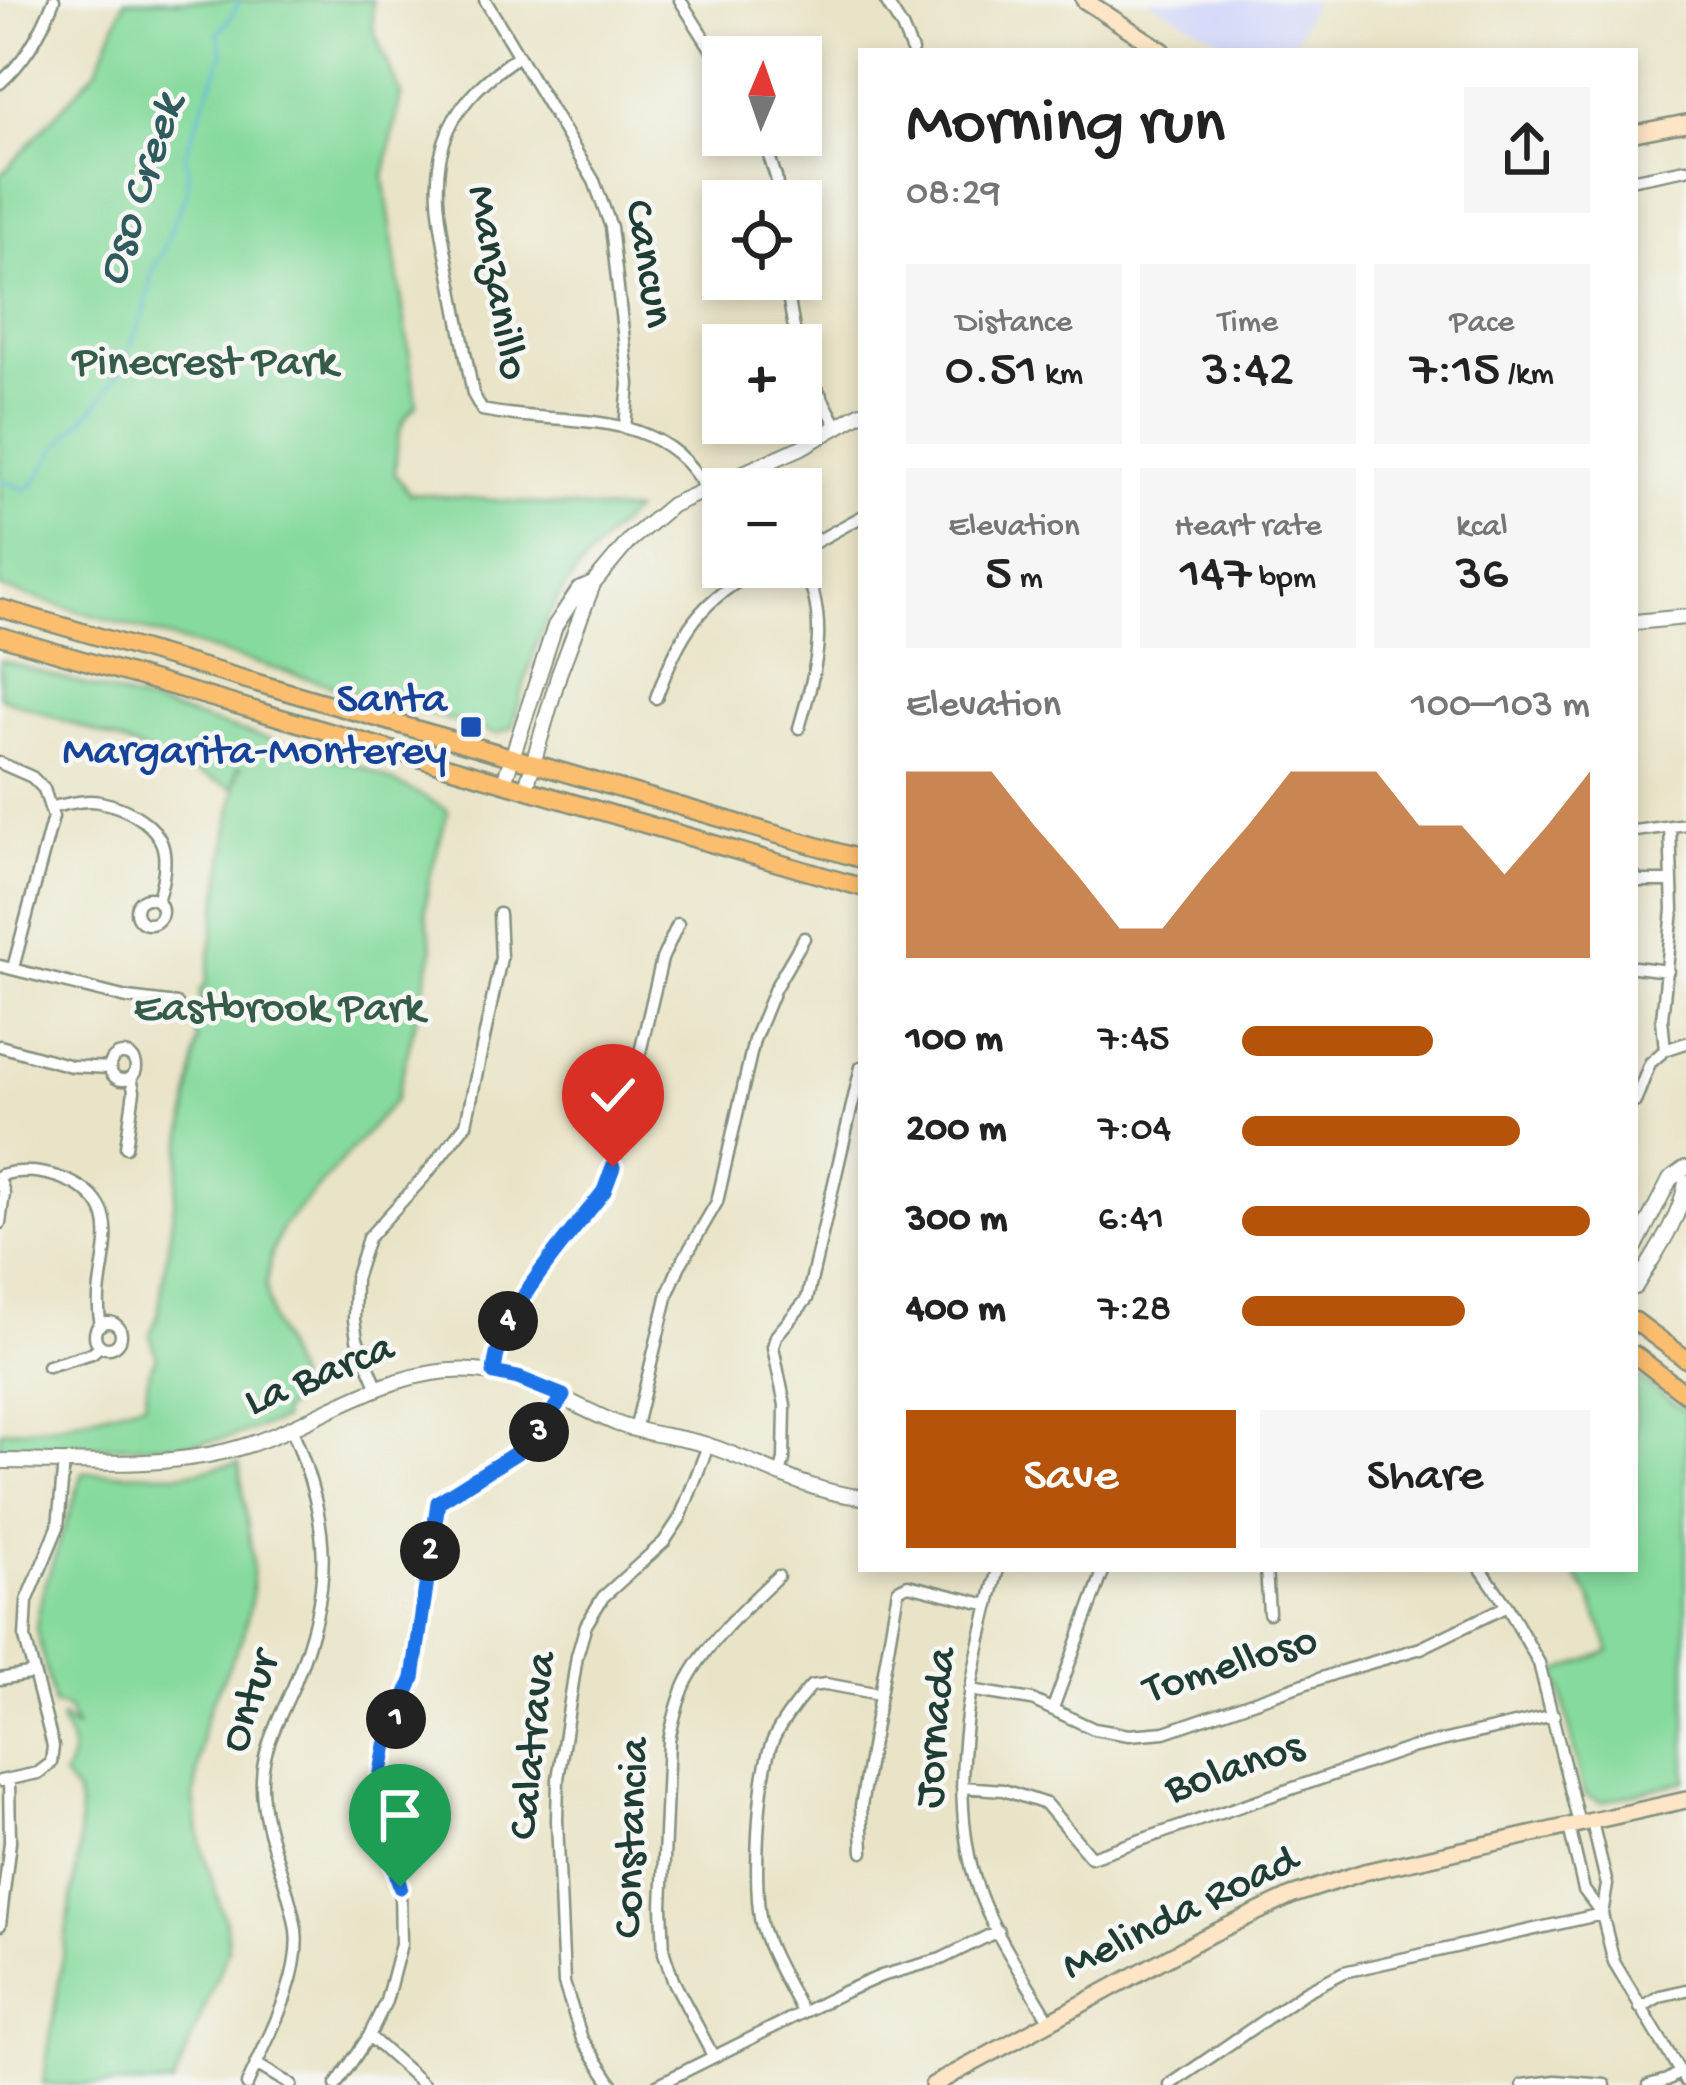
<!DOCTYPE html>
<html lang="en">
<head>
<meta charset="utf-8">
<style>
  :root { --surface:#fff; --page:#f6f6f6; --text:#222; --muted:#767676; --accent:#b45309 }
  body { margin:0; font-family:"Gochi Hand",sans-serif; background:var(--page); color:var(--text); height:100vh; display:flex; flex-direction:column; font-size:45px; white-space:nowrap }
  * { box-sizing:border-box; margin:0 }
  p { font-size:39px; color:var(--muted) }
  .icon { flex:none; width:66px; height:66px; fill:none; stroke:currentColor; stroke-width:2; stroke-linecap:round; stroke-linejoin:round }
  .map { position:relative; flex:1; overflow:hidden }
  .side { position:absolute; left:858px; top:48px; width:780px; height:1524px; display:flex; flex-direction:column; background:var(--surface); border-radius:0px; box-shadow:0 6px 18px #0003 }
  .side>* { flex:none }
  .needle { width:78px; rotate:2deg }
  .buttons { position:absolute; left:702px; top:36px; display:grid; gap:24px }
  .buttons a { display:grid; place-items:center; width:120px; height:120px; border-radius:0px; background:var(--surface); box-shadow:0 6px 18px #0003; font-size:60px }
  .pin { position:absolute; display:grid; place-items:center; width:102px; height:102px; color:#fff; margin:-123px -51px; border-radius:50% 50% 50% 0; rotate:-45deg; box-shadow:0 0 12px #0007 }
  .pin .icon { rotate:45deg }
  .km { position:absolute; width:60px; height:60px; margin:-30px; border-radius:50%; background:#222; color:#fff; font-size:33px; line-height:60px; text-align:center }
  .round { display:grid; place-items:center; flex:none; width:126px; height:126px; border-radius:0px; background:var(--page) }
  .head { display:flex; align-items:center; justify-content:space-between; height:204px; padding:0 48px }
  h1 { font-size:66px; font-weight:600; line-height:90px }
  .metrics { display:grid; grid-template-columns:repeat(3,1fr); gap:18px; height:204px; padding:12px 48px }
  .metrics div { display:grid; align-content:center; border-radius:0px; background:var(--page); text-align:center }
  .metrics b { font-size:51px; font-weight:600 }
  .metrics small { font-size:33px; font-weight:400 }
  .metrics p { font-size:33px }
  .chart { height:336px; padding:24px 48px }
  .chart p { display:flex; justify-content:space-between }
  .chart svg { width:100%; height:216px; margin-top:12px; fill:var(--accent); opacity:.7 }
  .cta { display:flex; gap:24px; margin-top:auto; padding:24px 48px }
  .cta a { flex:1; height:138px; border-radius:0px; background:var(--accent); color:#fff; font-size:48px; font-weight:600; line-height:138px; text-align:center }
  .cta a+a { background:var(--page); color:var(--text) }
  ul { padding:0 48px; list-style:none; font-size:39px }
  li { display:grid; grid-template-columns:192px 144px 1fr; align-items:center; height:90px }
  li i { height:30px; border-radius:15px; background:var(--accent) }
  .map>svg:first-child { display:block }
  .built { fill:#d4d8f9 }
  .green { fill:#86da9d; stroke:#528c68; stroke-width:3 }
  .lines { fill:none; stroke-linecap:round; stroke-linejoin:round }
  .stream { stroke:#60b4dc; stroke-width:3 }
  .minor-casing { stroke:#84907e; stroke-width:15 }
  .tertiary-casing { stroke:#84907e; stroke-width:18 }
  .secondary-casing { stroke:#84907e; stroke-width:20 }
  .primary-casing { stroke:#84907e; stroke-width:21 }
  .minor { stroke:#fff; stroke-width:10 }
  .tertiary { stroke:#fff; stroke-width:14 }
  .secondary { stroke:#fde5c5; stroke-width:15 }
  .primary { stroke:#fbbe6e; stroke-width:16 }
  .route-casing { stroke:#fff; stroke-width:24 }
  .route { stroke:#1a73e8; stroke-width:15 }
  .transit-dot { fill:#1a4fb4; stroke:#f6f6f2; stroke-width:4.5 }
  .labels { text-anchor:middle; dominant-baseline:central; stroke-width:9; stroke-linejoin:round; paint-order:stroke }
  .street-label { font-size:45px; fill:#1f3d34; stroke:#f6f6f2 }
  .park-label { font-size:45px; fill:#345c49; stroke:#f6f6f2 }
  .transit-label { font-size:45px; fill:#164399; stroke:#f6f6f2; text-anchor:end }
  .water-label { font-size:48px; font-style:italic; fill:#2f5b5e; stroke:#f6f6f2 }
</style>
</head>
<body>
<div class="map">
<svg width="1686" height="2085" viewBox="0 0 1686 2085">
  <rect width="100%" height="100%" fill="#f6f6f2"/>
  <filter id="ink" filterUnits="userSpaceOnUse"><feTurbulence type="fractalNoise" baseFrequency=".00833" numOctaves="2"/><feDisplacementMap in="SourceGraphic" scale="24" xChannelSelector="R" yChannelSelector="G"/><feConvolveMatrix kernelMatrix="1 2 1 2 8 2 1 2 1" color-interpolation-filters="sRGB"/></filter>
  <filter id="wash" filterUnits="userSpaceOnUse"><feTurbulence type="fractalNoise" baseFrequency=".004" numOctaves="4" result="noise"/><feDisplacementMap in="SourceGraphic" scale="48" xChannelSelector="R" yChannelSelector="G"/><feGaussianBlur stdDeviation="2.7" result="paint"/><feColorMatrix in="noise" values="0 0 0 0 0 0 0 0 0 0 0 0 0 0 0 0 0 1.4 0 .05"/><feComposite in="paint" operator="in"/></filter>
  <g filter="url(#wash)">
    <rect width="100%" height="100%" fill="#e9e4c7"/>
    <path class="built" d="M1148,0H1314L1290,51H1242Z"/>
    <path class="green" d="M125,0H372L373,29L401,95L384,177L417,406C395,421 397,449 395,474L409,493L633,512C604,539 575,569 555,604C534,641 524,687 512,728L497,734L0,588V173L7,169L97,69Z
      M0,660L360,766L423,796L448,811L429,880L425,910L433,950L396,1099L282,1228L272,1253L266,1285L272,1321L296,1380L292,1402L282,1412V1420L225,1439L179,1445L0,1448V1431L58,1425L145,1402L149,1370L157,1357L150,1335L158,1315L198,1038L192,1024L201,1011L200,991L206,984L234,794L238,769L243,768L237,767L233,788L119,741L0,697Z
      M1635,1375L1686,1412V1781L1601,1802L1584,1794L1557,1672L1610,1651L1591,1599L1571,1569H1635Z
      M239,1463L252,1556V1596L243,1636L210,1706L203,1728L194,1799L201,1845L226,1924L228,1950L173,2085H43L79,1850L80,1809L76,1793L63,1777C78,1753 73,1744 60,1721L62,1718L77,1729L67,1708L54,1705L36,1628L42,1594L83,1473L181,1474Z"/>
    <g class="lines">
      <path class="stream" d="M0,480L27,489L35,483L55,450L98,403L122,369L145,309L153,268L164,250L175,218L186,195L188,168L185,154L223,53L218,35C225,21 236,16 238,0"/>
    </g>
  </g>
  <g filter="url(#ink)">
    <g class="lines">
      <g class="minor-casing">
        <path id="minor" d="M485,0L594,181L611,227L629,384L625,427
          M680,0L723,68
          M885,0L902,27L912,51
          M518,56C491,75 463,98 449,129C427,179 442,233 452,284C459,321 466,357 473,394L482,410C562,427 659,404 705,488
          M0,83C25,61 42,31 54,0
          M762,135L776,177L779,201
          M1635,179L1686,169
          M785,279L797,345
          M801,358L838,428
          M801,550L861,517
          M656,698C681,632 699,598 765,567
          M799,728C816,669 831,620 801,562
          M0,763L32,777L44,789L53,817L13,968
          M52,807C68,804 84,799 100,802C126,807 161,825 164,853C166,869 162,886 157,901
          M1635,831L1686,824
          M1635,876L1638,881H1672
          M136 911a13 13 0 1 1 26 0a13 13 0 1 1-26 0Z
          M0,966L127,998L177,1004
          M1635,967L1668,971
          M0,1046L71,1066L110,1068
          M1665,1050L1686,1043
          M110 1067a13 13 0 1 1 26 0a13 13 0 1 1-26 0Z
          M1635,1102L1650,1063L1665,1050L1662,1019L1673,910L1670,826
          M126,1147L134,1091L131,1077
          M0,1175C23,1169 43,1171 66,1180C139,1210 88,1270 101,1325
          M0,1180L4,1193L0,1223
          M95 1335a13 13 0 1 1 26 0a13 13 0 1 1-26 0Z
          M48,1366L92,1353L100,1346
          M493,1373C498,1311 567,1240 605,1191L613,1167L662,959L678,924
          M378,1388L357,1339L354,1320L355,1279L368,1238L425,1176L466,1124L501,958L499,914
          M635,1430L668,1293L679,1267L717,1202L754,1040L775,988L804,938
          M780,1474L784,1460L785,1405L773,1347L776,1336L807,1299L861,1067
          M998,1569C972,1666 946,1782 975,1880C990,1930 1024,1976 1049,2020
          M1266,1569L1269,1613
          M1481,1569L1507,1606L1539,1663L1579,1824
          M0,1679L34,1673
          M970,1690L1032,1700L1094,1729L1129,1735L1165,1732L1339,1672L1421,1648L1507,1606
          M1053,1708L1104,1569
          M0,1781L38,1773L51,1763L53,1746L25,1638L27,1601L58,1527L64,1461
          M962,1787L1003,1790L1046,1804L1091,1857L1411,1748L1554,1715
          M1592,1822L1607,1885L1602,1914
          M1569,1827L1584,1890L1602,1914L1614,1962L1686,2082
          M863,1852L861,1806L898,1590L908,1585L989,1605
          M0,1925L10,1842L9,1780
          M1640,2008L1660,1996L1686,1990
          M802,2012C789,1985 770,1956 762,1927C752,1892 758,1773 773,1740C782,1721 797,1702 811,1686L826,1684L880,1694
          M369,2036L424,2085
          M713,2056L673,1980L664,1953L662,1907L669,1740C673,1721 677,1703 685,1685C702,1648 748,1604 778,1576
          M256,2064L291,2085
          M247,2085C266,2040 302,1979 296,1930C289,1879 260,1830 262,1779C263,1746 281,1715 294,1685C334,1586 331,1527 292,1429
          M336,2085L369,2036L386,2001L401,1944L400,1887L379,1809L380,1777L386,1745L413,1677L438,1502L524,1448L535,1437L563,1396
          M613,2085L582,2039L564,1983L557,1820L558,1779L577,1656L586,1625L603,1597L664,1542L680,1518L708,1446
          M657,2085L844,1992L881,1976L941,1959L998,1931
          M1170,2085L1305,1992L1344,1972L1602,1914
          M1523,2085L1556,2081L1605,2085
          M1649,2085L1667,2080L1680,2072"/>
      </g>
      <g class="tertiary-casing">
        <path id="tertiary" d="M1635,622L1686,617
          M504,782L555,626L579,590L593,584
          M526,788L559,674L593,584L630,540L672,505L802,447L861,413
          M1635,1247L1670,1179L1685,1168
          M1635,1287C1654,1255 1680,1219 1686,1183
          M0,1461C74,1461 154,1469 227,1451C311,1431 384,1364 475,1371C531,1375 568,1404 618,1424C647,1435 678,1436 707,1445C759,1462 806,1492 861,1497"/>
      </g>
      <g class="secondary-casing">
        <path id="secondary" d="M1084,0L1163,51
          M1635,133L1686,123
          M933,2085L1203,1938L1291,1896L1364,1872L1686,1800"/>
      </g>
      <g class="primary-casing">
        <path id="primary" d="M0,608L861,859
          M0,636L861,887
          M1635,1321L1686,1359
          M1635,1355L1686,1394"/>
      </g>
      <use href="#minor" class="minor"/>
      <use href="#tertiary" class="tertiary"/>
      <use href="#secondary" class="secondary"/>
      <use href="#primary" class="primary"/>
    </g>
  </g>
  <g class="lines" filter="url(#ink)">
    <g class="route-casing">
      <path id="route" d="M400,1887L379,1809L380,1778L386,1745L413,1678L438,1502L524,1448L535,1437L563,1396L518,1378L494,1373C498,1311 567,1240 604,1191L613,1167"/>
    </g>
    <use href="#route" class="route"/>
  </g>
  <rect class="transit-dot" x="459" y="715" width="24" height="24" rx="6"/>
  <g class="labels">
    <g class="street-label">
      <text transform="translate(646 264) rotate(80)">Cancun</text>
      <text transform="translate(495 283) rotate(80)">Manzanillo</text>
      <text transform="translate(320 1377) rotate(-22)">La Barca</text>
      <text transform="translate(1231 1667) rotate(-17)">Tomelloso</text>
      <text transform="translate(252 1702) rotate(-71)">Ontur</text>
      <text transform="translate(938 1728) rotate(-85)">Jornada</text>
      <text transform="translate(535 1746) rotate(-84)">Calatrava</text>
      <text transform="translate(1235 1770) rotate(-19)">Bolanos</text>
      <text transform="translate(634 1838) rotate(-88)">Constancia</text>
      <text transform="translate(1181 1915) rotate(-26)">Melinda Road</text>
    </g>
    <g class="park-label">
      <text x="205" y="364">Pinecrest Park</text>
      <text x="279" y="1010">Eastbrook Park</text>
    </g>
    <g class="transit-label">
      <text x="447" y="701">Santa<tspan x="447" dy="52">Margarita-Monterey</tspan></text>
    </g>
    <g class="water-label">
      <text transform="translate(143 191) rotate(-72)">Oso Creek</text>
    </g>
  </g>
</svg>
<div class="buttons">
<a><svg class="needle" viewBox="-14 -14 28 28"><path d="M0-13l5 13h-10z" fill="#e53935"/><path d="M0 13l5-13h-10z" fill="#767676"/></svg></a>
<a><svg class="icon" aria-label="locate" viewBox="0 0 24 24"><circle cx="12" cy="12" r="6"/><path d="M12 2v4M12 18v4M2 12h4M18 12h4"/></svg></a>
<a>+</a>
<a>−</a>
</div>
<div class="pin" style="left:400px;top:1887px;background:#1e9e55"><svg class="icon" aria-label="arrive" viewBox="0 0 24 24"><path d="M6 21V4h12l-3 4 3 4H6"/></svg></div>
<div class="pin" style="left:613px;top:1167px;background:#d93025"><svg class="icon" aria-label="check" viewBox="0 0 24 24"><path d="M5 12l5 5 9-10"/></svg></div>
<b class="km" style="left:396px;top:1719px">1</b>
<b class="km" style="left:430px;top:1551px">2</b>
<b class="km" style="left:539px;top:1432px">3</b>
<b class="km" style="left:508px;top:1321px">4</b>
<section class="side">
<div class="head"><div><h1>Morning run</h1><p>08:29</p></div><a class="round"><svg class="icon" aria-label="share" viewBox="0 0 24 24"><path d="M12 15V3M7 8l5-5 5 5M5 13v7h14v-7"/></svg></a></div>
<div class="metrics">
<div><p>Distance</p><b>0.51<small> km</small></b></div>
<div><p>Time</p><b>3:42</b></div>
<div><p>Pace</p><b>7:15<small> /km</small></b></div>
</div>
<div class="metrics">
<div><p>Elevation</p><b>5<small> m</small></b></div>
<div><p>Heart rate</p><b>147<small> bpm</small></b></div>
<div><p>kcal</p><b>36</b></div>
</div>
<div class="chart"><p><span>Elevation</span>100–103 m</p>
<svg viewBox="0 0 160 44" preserveAspectRatio="none"><path d="M0 44V6L10 6L20 6L30 17L40 27L50 38L60 38L70 27L80 17L90 6L100 6L110 6L120 17L130 17L140 27L150 17L160 6V44z"/></svg>
</div>
<ul>
<li><b>100 m</b>7:45<i style="width:55%"></i></li>
<li><b>200 m</b>7:04<i style="width:80%"></i></li>
<li><b>300 m</b>6:41<i style="width:100%"></i></li>
<li><b>400 m</b>7:28<i style="width:64%"></i></li>
</ul>
<div class="cta"><a>Save</a><a>Share</a></div>
</section>
</div>
</body>
</html>
